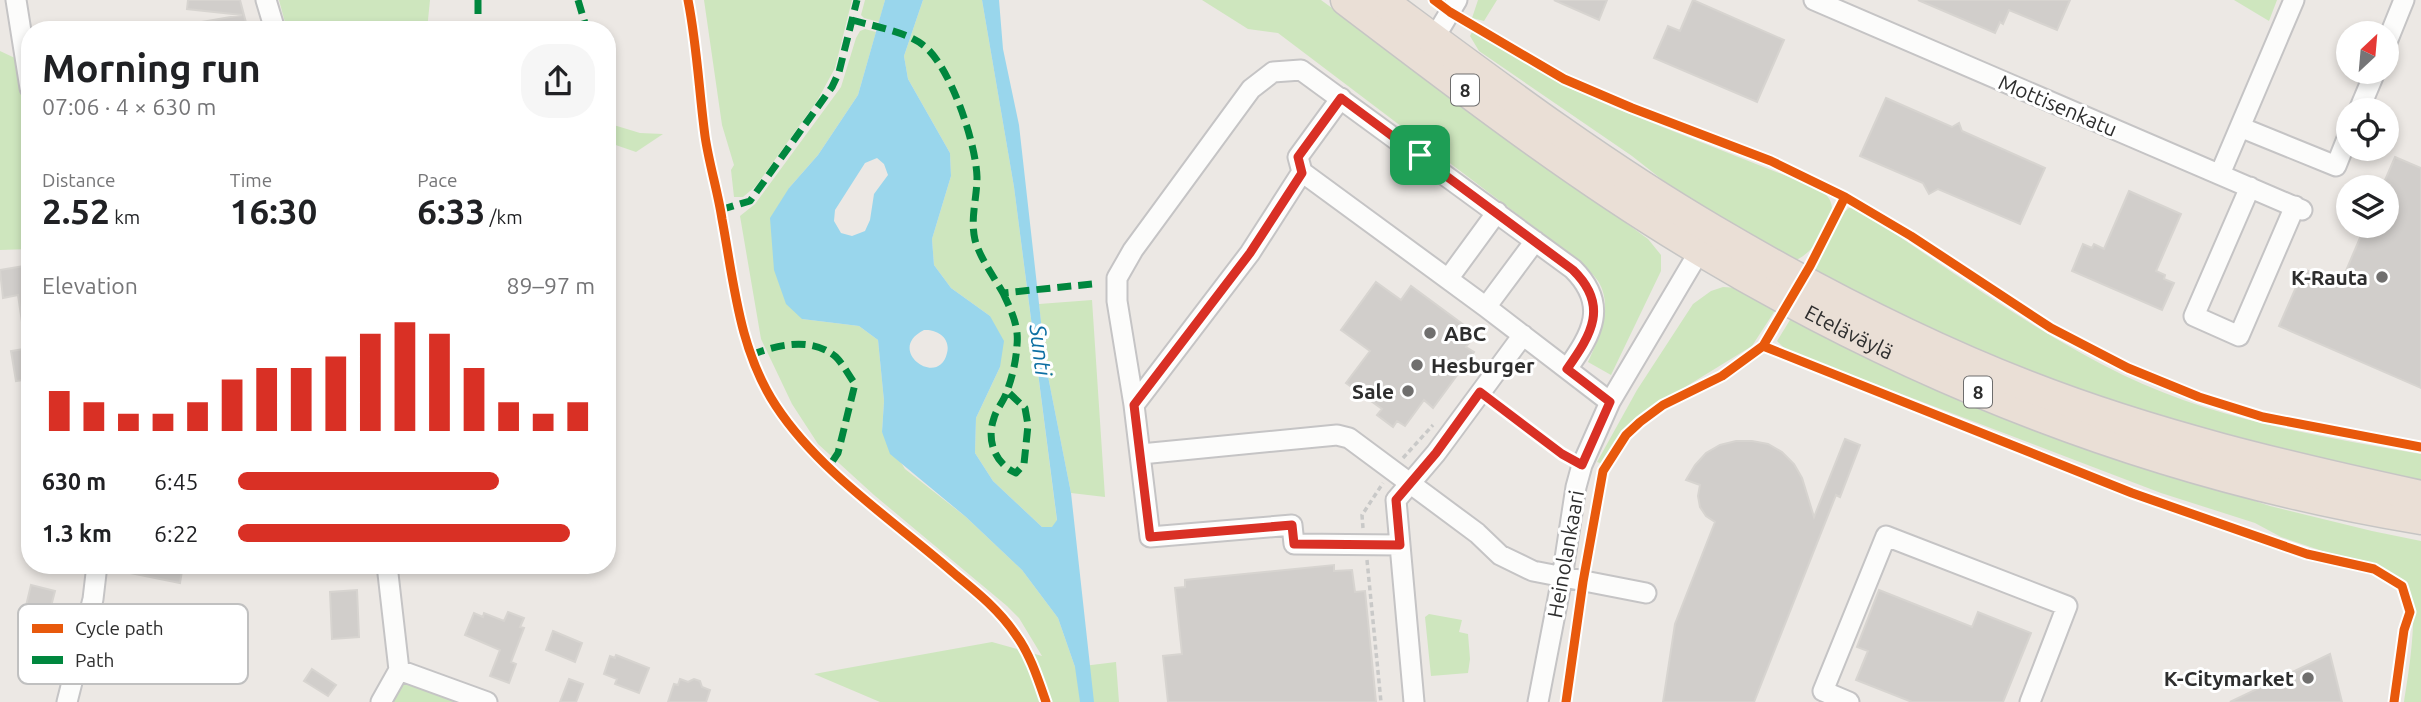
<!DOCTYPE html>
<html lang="en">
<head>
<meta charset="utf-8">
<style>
  :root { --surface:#fff; --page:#f6f6f6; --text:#202124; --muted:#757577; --accent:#d93025 }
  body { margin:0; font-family:Ubuntu,sans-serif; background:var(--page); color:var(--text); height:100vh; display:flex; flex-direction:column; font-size:26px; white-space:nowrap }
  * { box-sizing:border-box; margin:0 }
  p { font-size:23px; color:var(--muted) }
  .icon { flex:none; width:38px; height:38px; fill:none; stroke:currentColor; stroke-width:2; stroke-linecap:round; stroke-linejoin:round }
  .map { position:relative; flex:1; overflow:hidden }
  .side { position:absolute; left:21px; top:21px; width:595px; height:553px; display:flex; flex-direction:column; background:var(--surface); border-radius:28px; box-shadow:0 4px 10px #0003 }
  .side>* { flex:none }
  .needle { width:46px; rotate:26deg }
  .buttons { position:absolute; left:2336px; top:21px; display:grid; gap:14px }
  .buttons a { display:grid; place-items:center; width:63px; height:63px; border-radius:50%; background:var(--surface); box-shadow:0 4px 10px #0003; font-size:35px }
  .pin { position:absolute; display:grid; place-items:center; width:60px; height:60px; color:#fff; margin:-30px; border-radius:14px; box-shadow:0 4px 10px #0006 }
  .round { display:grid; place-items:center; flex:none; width:74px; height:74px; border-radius:28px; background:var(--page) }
  .head { display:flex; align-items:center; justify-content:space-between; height:119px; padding:0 21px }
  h1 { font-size:38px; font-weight:600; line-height:52px }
  .stats { display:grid; grid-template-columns:repeat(3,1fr); gap:10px; height:119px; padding:7px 21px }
  .stats div { display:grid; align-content:center }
  .stats b { font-size:35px; font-weight:600 }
  .stats small { font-size:19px; font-weight:400 }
  .stats p { font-size:19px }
  .chart { height:196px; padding:14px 21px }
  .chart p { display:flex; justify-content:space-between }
  .chart svg { width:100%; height:126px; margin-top:7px; stroke:var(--accent); stroke-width:6 }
  ul { padding:0 21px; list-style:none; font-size:23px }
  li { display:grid; grid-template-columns:112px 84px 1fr; align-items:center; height:52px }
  li i { height:18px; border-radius:9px; background:var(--accent) }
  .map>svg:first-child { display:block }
  .green { fill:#cee6be }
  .water { fill:#99d6ec; fill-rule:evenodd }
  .building { fill:#d1cecb; stroke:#d7d4d0; stroke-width:2 }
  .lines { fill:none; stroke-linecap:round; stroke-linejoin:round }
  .minor-casing { stroke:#c5c4c5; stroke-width:23 }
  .highway-casing { stroke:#c6c5c4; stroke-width:33 }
  .path { stroke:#c9c9c8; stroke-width:3.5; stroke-dasharray:5 3.5; stroke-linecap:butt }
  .minor { stroke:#fcfcfb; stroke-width:19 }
  .highway { stroke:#eadfd6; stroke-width:30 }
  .quiet { stroke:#00873e; stroke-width:7; stroke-dasharray:14 7; stroke-linecap:butt }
  .cycleway-casing { stroke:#fff; stroke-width:13 }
  .cycleway { stroke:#e8590c; stroke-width:9 }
  .route-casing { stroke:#fff; stroke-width:14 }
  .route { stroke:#d93025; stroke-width:9 }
  .poi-dot { fill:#706f6e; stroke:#fff; stroke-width:2.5 }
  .labels { text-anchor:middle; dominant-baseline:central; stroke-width:6; stroke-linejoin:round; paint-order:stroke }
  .shield { fill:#fff; stroke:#6d6d6d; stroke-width:2 }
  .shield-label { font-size:19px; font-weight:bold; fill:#2e2e2e }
  .street-label { font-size:21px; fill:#2e2e2e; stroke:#fff }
  .poi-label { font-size:21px; font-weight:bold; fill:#2e2e2e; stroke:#fff; text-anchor:end }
  .water-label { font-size:23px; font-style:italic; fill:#0d6fa3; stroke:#fff }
  .key { fill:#fff; stroke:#c0c0c0; stroke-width:2 }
  .key-label { font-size:19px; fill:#2e2e2e }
</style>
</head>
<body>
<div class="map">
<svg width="2421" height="702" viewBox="0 0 2421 702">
  <rect width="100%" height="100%" fill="#ece8e4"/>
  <path class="green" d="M279,0H430L427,30H287Z
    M704,0H852L835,68L817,101L756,186L743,197H734L731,170L734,165L722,125Z
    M865,0H885L879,22L864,18L861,15Z
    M923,0H982L1014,187L1057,521L1053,527H1042L993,481L975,453L976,418L1000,367L990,316L951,288L934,265L932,239L951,176L950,153L908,79L904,56Z
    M1202,0H1321L1648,239L1661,255V271L1611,375L1588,362C1599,338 1614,306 1598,281C1594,275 1588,270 1583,264L1278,33L1248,29Z
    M1478,0H1497L1484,21L1472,18Z
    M2234,0H2277L2269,21Z
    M865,29L876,32L858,95L818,155L789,188L802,319L859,326L878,340L884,401L882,432L905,469L966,517L1022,570L1058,618L1075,667L1116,662L1119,702H880L814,674L992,642L1042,656L1019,618L1007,606L874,495L818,444L792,404L761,339L740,216L755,204L841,87L856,38L860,31Z
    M1472,32L1567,87L1612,107L1817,188C1826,194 1831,198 1832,208C1822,232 1818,251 1792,262L1716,222L1632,156L1479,51L1470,36Z
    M0,51L17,59L30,143V249L0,250Z
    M607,123L640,133L663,134L636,152L607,142Z
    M1849,208H1856C1944,265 2029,329 2123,375C2216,420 2321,437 2421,454V484L2272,455L2018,372L1811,273L1842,214Z
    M1723,287L1738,288L1776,309L1752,346L1643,413L1625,430L1603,464L1597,462L1637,390L1693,304L1711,291Z
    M1092,300L1105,497L1071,493L1046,366L1039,304Z
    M1793,315L2076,442L2270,506L2372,531L2421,541V702H2404C2408,676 2421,603 2406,582C2404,580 2400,578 2397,576L2281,537L2255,523L2161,493L1786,350L1777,341Z
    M1429,614L1462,620L1459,632L1468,634L1470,659L1468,673L1431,676L1425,617Z
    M403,680L463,702H390Z"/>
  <path class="water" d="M885,0H923L904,56L908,79L950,153L951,176L932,239L934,265L951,288L990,316L1004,341L1000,367L976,418L975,453L993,481L1042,527H1052L1057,520L1014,187L982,0H999L1003,49L1019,125L1046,366L1071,493L1094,702H1080L1075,667L1058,618L1022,570L966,517L890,454L882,432L884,401L878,340L859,326L802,319L786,304L774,270L770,218L789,188L818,155L858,95ZM877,158L884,164L888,175L874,194L870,220L865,231L852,236L841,233L834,221L835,210L865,163ZM924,330C937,329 951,338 947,353C939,389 884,350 924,330Z"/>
  <path class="building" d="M188,0H240L248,30H201V22L242,15L187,9Z
    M1554,0H1607L1599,20Z
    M1693,0L1784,40L1757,102L1654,58L1668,26L1680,31Z
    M1918,0H2070L2057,30L2009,10L2003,24L2000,22L1995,33Z
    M1886,98L1952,127L1959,123L1962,131L2045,168L2020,224L1938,189L1929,194L1923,183L1860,156Z
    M2395,157L2421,168V388L2279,326L2304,269L2340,285L2365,226H2387V187H2382Z
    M2129,191L2181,214L2156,271L2165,275L2164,279L2174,283L2162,310L2072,271L2083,244L2092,248L2094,244L2104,249Z
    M30,265V321L22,322L18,295L3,298L0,270Z
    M1376,282L1401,300L1411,286L1476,334L1466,347L1474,352L1433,408L1424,400L1405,426L1397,421L1393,427L1377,415L1382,409L1346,383L1370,351L1341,330Z
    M30,348V379L16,381L11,351Z
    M1845,439L1860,445L1840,497L1836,495L1754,702H1663L1675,624L1715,522L1706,516L1700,507L1698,496L1700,485L1686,480L1695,465L1706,453L1720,445L1736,441H1752L1768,444L1782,452L1794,464L1802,478L1814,517Z
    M126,565H183L180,583L125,572Z
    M1334,565V571L1352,570L1355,592L1365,591L1376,702H1168L1163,656L1182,654L1175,588L1185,587V580Z
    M31,585L55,591L48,618L58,620L55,635L21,627Z
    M357,590L359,637L332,639L330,592Z
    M1879,590L1972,627L1978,612L2031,633L2003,702H1912L1856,680L1868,651L1857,647Z
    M508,612L524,618L520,627L524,628L511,662L516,664L509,683L490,676L500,650L465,635L474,613L483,617L484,613L504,621Z
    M553,631L582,643L575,662L546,650Z
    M2330,654L2342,702H2230Z
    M616,655L649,668L639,693L615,684L617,679L604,674L610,656L615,658Z
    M312,669L336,685L328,696L304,681Z
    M569,679L583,684L576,702H560Z
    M680,679L688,682L694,679L700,681L702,687L710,690L706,702H668L674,684L678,685Z"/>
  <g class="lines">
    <g class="minor-casing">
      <path id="minor" d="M16,0L30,88
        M266,0L275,30
        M1814,0L2302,210
        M2387,42L2404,0
        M1429,47L1457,0
        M2359,110L2375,72
        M2240,127L2336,166L2348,136
        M1302,172L1486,307L1610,402
        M2220,174L2294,0
        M2250,187L2194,316L2239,336L2295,206
        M1448,279L1497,212
        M1486,307L1535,241
        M1134,405L1250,253L1302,172L1298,157L1341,98
        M1141,454L1337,435L1349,438L1477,533L1500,555L1533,571L1646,593
        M1400,545L1294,544L1292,525L1150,537L1134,405L1117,301V278L1133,250L1251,89L1273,72L1301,70L1573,269C1609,305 1592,334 1567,369
        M399,670L487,702
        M67,702L93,599L97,565
        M381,702L399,670L387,565
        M1414,702L1396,500L1436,453L1523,335
        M1538,702L1562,578L1576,487L1582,465L1610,402L1706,240
        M1849,702L1823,691L1886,536L2067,606L2030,702"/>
    </g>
    <g class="highway-casing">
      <g id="highway">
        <path id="s1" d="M1346,0C1462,88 1578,178 1703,252C1924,384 2166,477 2421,519"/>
        <path d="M1381,0C1489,80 1597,162 1713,230C1813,289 1919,344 2027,386C2155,436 2287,467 2421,496"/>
      </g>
    </g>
    <path class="path" d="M1493,401L1568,458
      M1403,458L1433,425
      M1363,528L1362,515L1383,483
      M1367,560L1381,702"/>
    <use href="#minor" class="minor"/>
    <use href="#highway" class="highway"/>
    <path class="quiet" d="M578,0L587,30
      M478,14V0
      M852,20C873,26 907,32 923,45C950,65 976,143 977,177C977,199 970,218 975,240C980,258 994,277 1003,293L1092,284
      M720,210L750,201L832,87L839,72L857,0
      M1003,293C1011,310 1019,326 1017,345C1016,362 1012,378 1006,394C1003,402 996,410 994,418C986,440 995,464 1016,473L1024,464L1028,425L1025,408L1007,391
      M751,355C777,345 811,336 836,357C843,364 849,376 855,384L838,453L828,468"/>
    <g class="cycleway-casing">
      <path id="cycleway" d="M688,0C697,45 699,91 705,136C709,164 718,192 722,219C734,283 739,350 776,406C820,473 896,522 956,575C978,593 1000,611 1016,635C1030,654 1038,679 1046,702
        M1434,0L1450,12L1564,79L1632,108L1771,161L1845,197L1911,236L2051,328L2128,368L2199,397L2263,417L2421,447
        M1763,346L2132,493L2307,554L2374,569L2402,586L2410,612L2404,630L2394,702
        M1566,702L1583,582L1603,471L1626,435L1640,422L1663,405L1722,376L1763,346L1810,266L1845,197"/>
    </g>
    <use href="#cycleway" class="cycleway"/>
  </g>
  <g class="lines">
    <g class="route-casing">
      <path id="route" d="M1341,98L1573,270C1609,305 1592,334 1567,369L1610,402L1582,465L1562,454L1480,392L1436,453L1396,500L1400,545L1294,544L1292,525L1150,537L1134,405L1250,253L1302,173L1298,157Z"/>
    </g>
    <use href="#route" class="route"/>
  </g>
  <g class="poi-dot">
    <circle cx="2382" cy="277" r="7"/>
    <circle cx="1430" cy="333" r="7"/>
    <circle cx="1417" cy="365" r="7"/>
    <circle cx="1408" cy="391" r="7"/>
    <circle cx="2308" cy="678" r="7"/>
  </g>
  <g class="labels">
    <g class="shield">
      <rect x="1451" y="74.5" width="28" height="31" rx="5"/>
      <rect x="1964" y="376.5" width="28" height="31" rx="5"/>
    </g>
    <g class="shield-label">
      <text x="1465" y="90">8</text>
      <text x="1978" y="392">8</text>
    </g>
    <g class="street-label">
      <text transform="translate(2058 105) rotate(23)">Mottisenkatu</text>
      <text stroke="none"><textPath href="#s1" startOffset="604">Eteläväylä</textPath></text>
      <text transform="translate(1565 554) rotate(-80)">Heinolankaari</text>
    </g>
    <g class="poi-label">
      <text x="2368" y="277">K-Rauta</text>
      <text x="1444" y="333" text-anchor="start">ABC</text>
      <text x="1431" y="365" text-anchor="start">Hesburger</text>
      <text x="1394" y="391">Sale</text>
      <text x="2294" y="678">K-Citymarket</text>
    </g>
    <g class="water-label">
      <text transform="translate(1041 350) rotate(83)">Sunti</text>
    </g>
  </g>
  <rect x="18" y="604" width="230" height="80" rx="10" class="key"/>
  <rect x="32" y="624" width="31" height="9" fill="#e8590c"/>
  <rect x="32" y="656" width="31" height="8" fill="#00873e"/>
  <g class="key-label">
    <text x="75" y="635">Cycle path</text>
    <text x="75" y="667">Path</text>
  </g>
</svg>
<div class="buttons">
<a><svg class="needle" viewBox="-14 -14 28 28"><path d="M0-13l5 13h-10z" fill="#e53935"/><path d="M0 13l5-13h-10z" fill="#757577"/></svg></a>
<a><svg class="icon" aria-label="locate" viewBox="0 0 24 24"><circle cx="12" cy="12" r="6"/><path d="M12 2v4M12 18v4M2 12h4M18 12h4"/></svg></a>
<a><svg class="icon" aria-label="layers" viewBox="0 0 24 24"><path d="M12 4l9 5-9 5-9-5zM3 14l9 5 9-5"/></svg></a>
</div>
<div class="pin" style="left:1420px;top:155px;background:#1e9e55"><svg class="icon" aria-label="arrive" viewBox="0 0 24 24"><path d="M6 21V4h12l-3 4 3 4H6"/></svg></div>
<section class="side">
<div class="head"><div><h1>Morning run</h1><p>07:06 · 4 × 630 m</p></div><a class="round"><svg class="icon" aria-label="share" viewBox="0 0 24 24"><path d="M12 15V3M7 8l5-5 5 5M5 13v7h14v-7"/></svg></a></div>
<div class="stats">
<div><p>Distance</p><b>2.52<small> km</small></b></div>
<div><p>Time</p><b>16:30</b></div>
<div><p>Pace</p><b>6:33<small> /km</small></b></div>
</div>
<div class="chart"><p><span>Elevation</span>89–97 m</p>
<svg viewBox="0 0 160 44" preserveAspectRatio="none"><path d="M5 44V30M15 44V34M25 44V38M35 44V38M45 44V34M55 44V26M65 44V22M75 44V22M85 44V18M95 44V10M105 44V6M115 44V10M125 44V22M135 44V34M145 44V38M155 44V34"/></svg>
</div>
<ul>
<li><b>630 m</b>6:45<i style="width:73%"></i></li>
<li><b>1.3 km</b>6:22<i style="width:93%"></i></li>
</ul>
</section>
</div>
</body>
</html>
